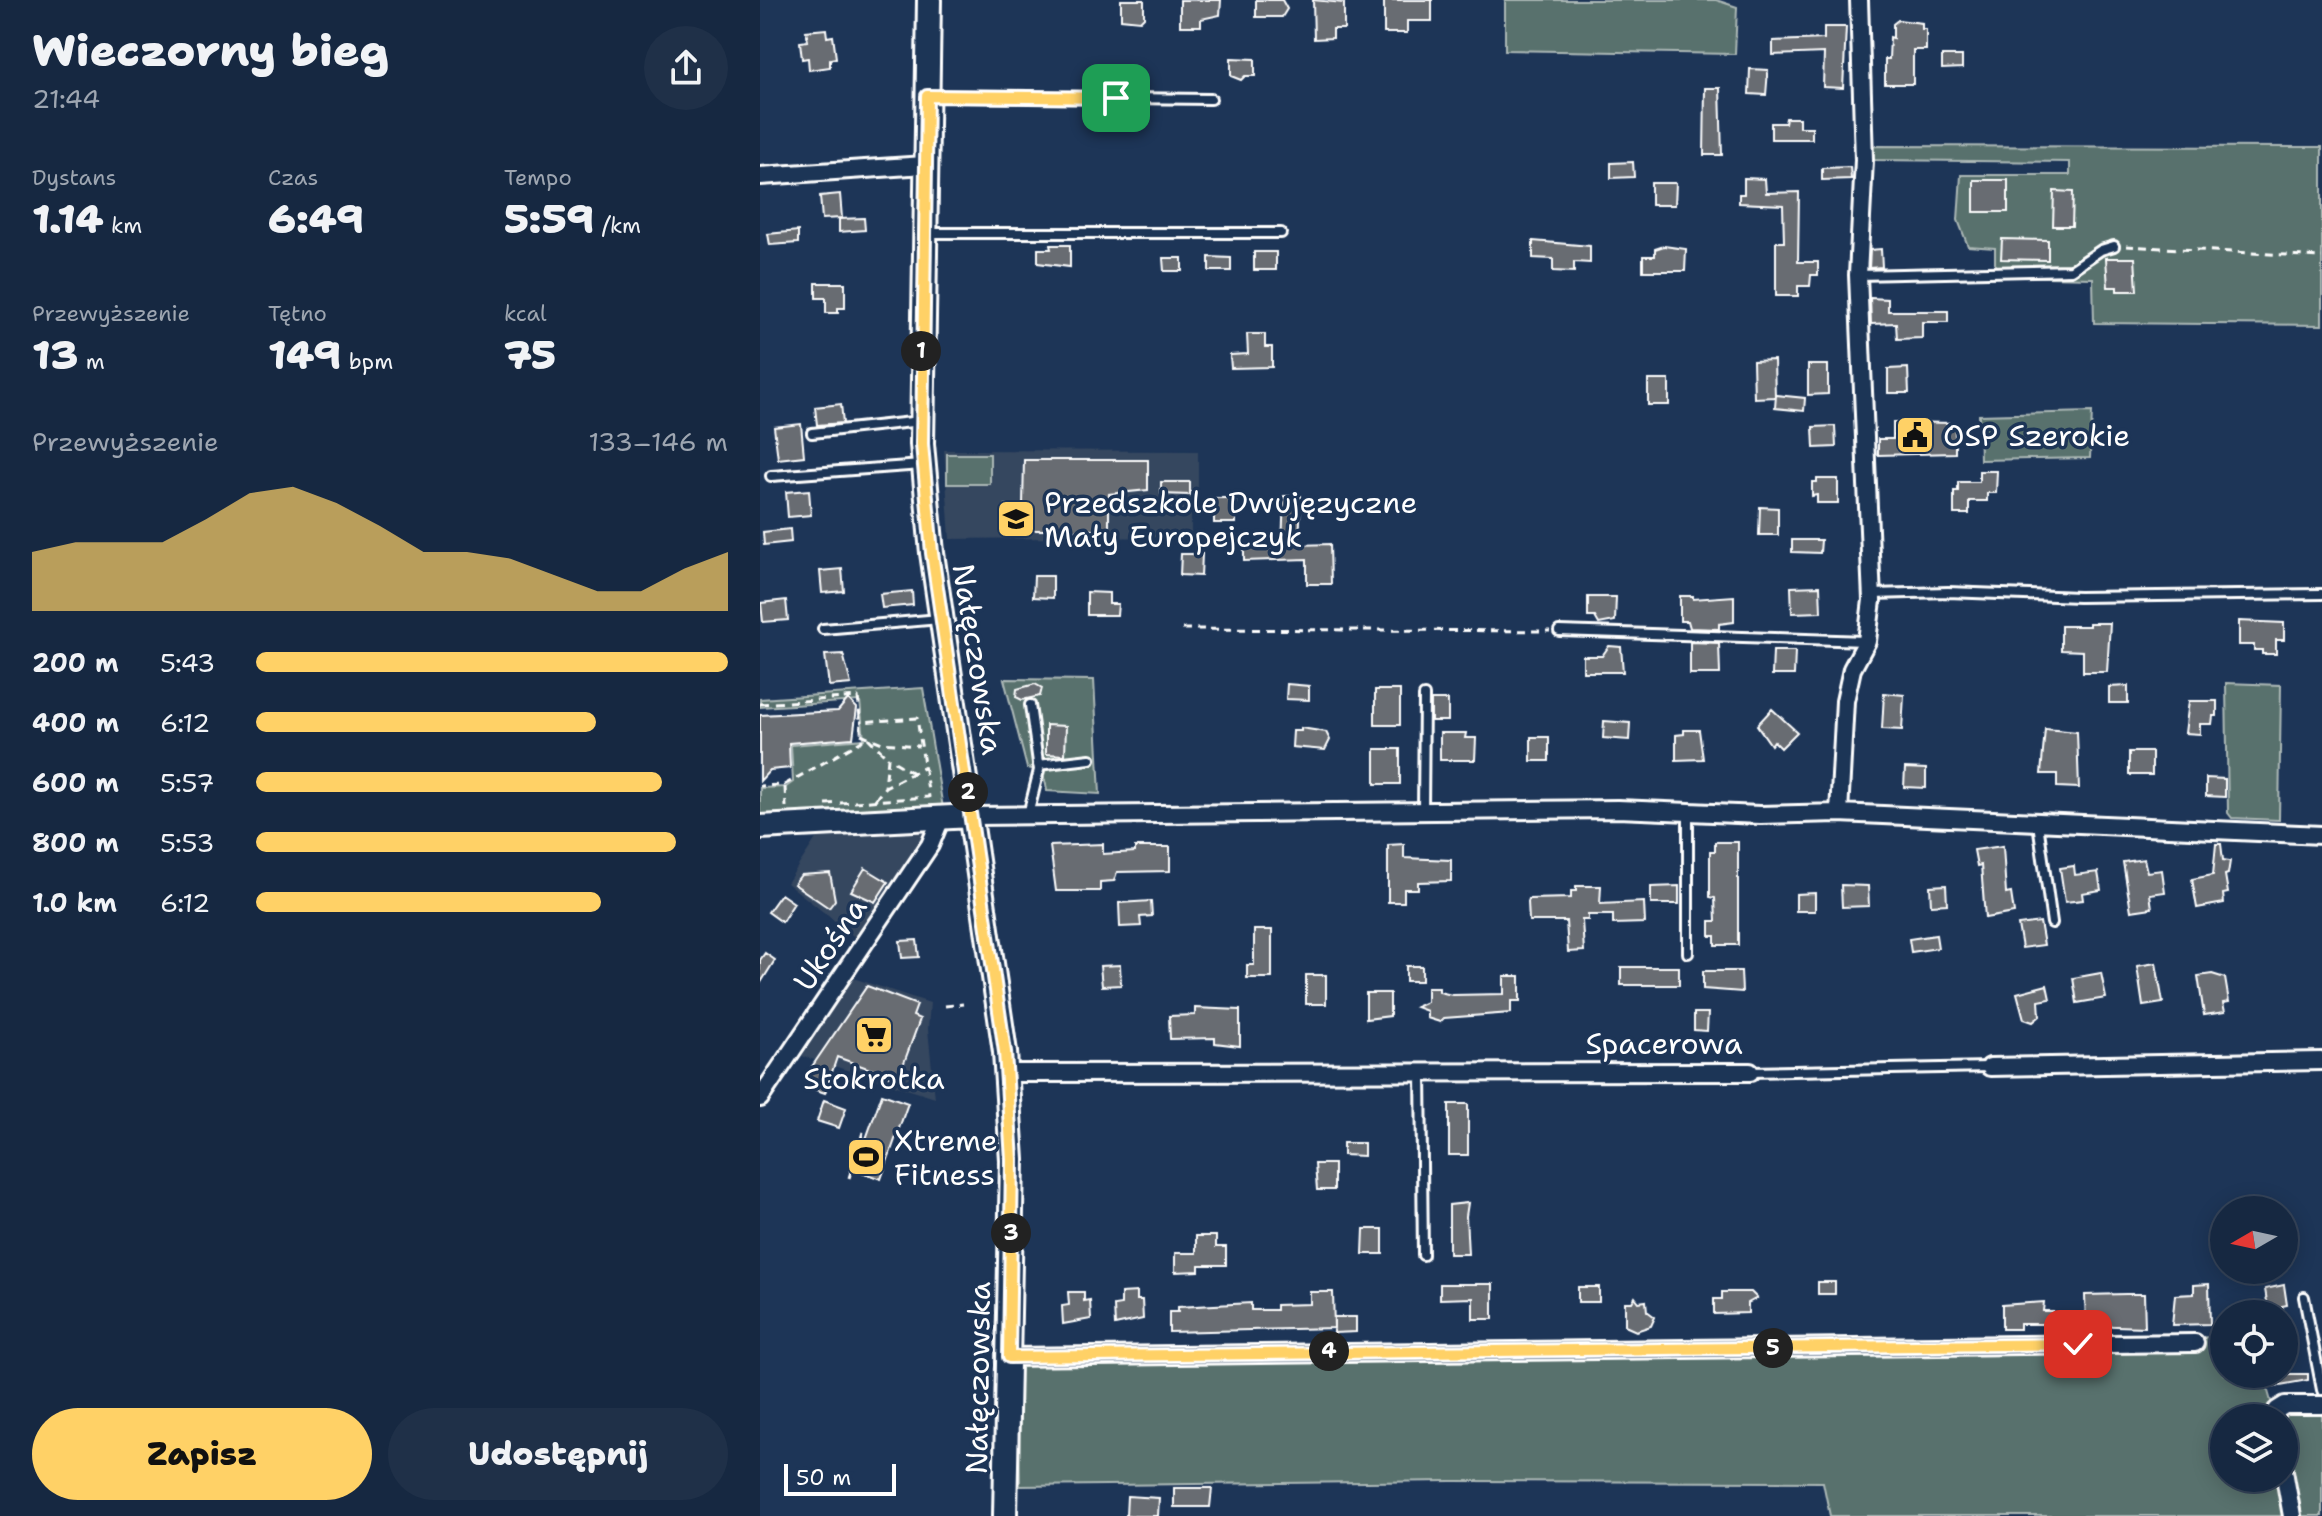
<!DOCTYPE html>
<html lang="pl">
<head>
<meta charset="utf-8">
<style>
  :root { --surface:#162841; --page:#1f3048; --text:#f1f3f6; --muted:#9ea6b1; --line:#35445a; --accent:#ffd166 }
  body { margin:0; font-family:"Shantell Sans",sans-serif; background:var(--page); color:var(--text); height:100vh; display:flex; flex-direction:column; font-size:30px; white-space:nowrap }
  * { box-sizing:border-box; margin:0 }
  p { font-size:26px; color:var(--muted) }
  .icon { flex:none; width:44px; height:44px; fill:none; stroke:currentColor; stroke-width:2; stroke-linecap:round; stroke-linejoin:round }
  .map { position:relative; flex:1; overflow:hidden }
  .sheet { display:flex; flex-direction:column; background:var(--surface); width:760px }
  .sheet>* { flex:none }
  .needle { width:52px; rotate:261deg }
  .fabs { position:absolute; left:1450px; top:1196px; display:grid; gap:16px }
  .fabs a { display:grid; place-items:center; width:88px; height:88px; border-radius:50%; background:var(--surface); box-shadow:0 4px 20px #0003,0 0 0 2px var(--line); font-size:40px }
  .scale { position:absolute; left:24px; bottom:20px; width:112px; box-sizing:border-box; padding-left:8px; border:4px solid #fff; border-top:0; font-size:22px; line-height:28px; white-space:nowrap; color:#fff; -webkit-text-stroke:6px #1d3557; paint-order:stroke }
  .pin { position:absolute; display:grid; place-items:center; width:68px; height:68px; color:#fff; margin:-34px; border-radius:16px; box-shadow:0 4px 12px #0006 }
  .km { position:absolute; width:40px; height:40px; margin:-20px; border-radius:50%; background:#222; color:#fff; font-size:22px; line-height:40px; text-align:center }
  .round { display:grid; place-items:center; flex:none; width:84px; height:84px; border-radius:42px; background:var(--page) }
  .headline { display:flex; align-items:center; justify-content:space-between; height:136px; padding:0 32px }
  h1 { font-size:44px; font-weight:800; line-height:60px }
  .stats { display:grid; grid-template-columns:repeat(3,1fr); gap:12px; height:136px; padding:8px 32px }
  .stats div { display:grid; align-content:center }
  .stats b { font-size:40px; font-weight:800 }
  .stats small { font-size:22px; font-weight:400 }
  .stats p { font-size:22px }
  .chart { height:224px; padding:16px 32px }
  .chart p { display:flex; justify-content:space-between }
  .chart svg { width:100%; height:144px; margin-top:8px; fill:var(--accent); opacity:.7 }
  .primary-button { display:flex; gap:16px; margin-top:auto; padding:16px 32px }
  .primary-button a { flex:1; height:92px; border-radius:48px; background:var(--accent); color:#111; font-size:32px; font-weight:800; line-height:92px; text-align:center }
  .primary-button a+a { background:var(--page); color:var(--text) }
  ul { padding:0 32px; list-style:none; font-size:26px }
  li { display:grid; grid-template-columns:128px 96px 1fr; align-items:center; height:60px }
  li i { height:20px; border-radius:10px; background:var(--accent) }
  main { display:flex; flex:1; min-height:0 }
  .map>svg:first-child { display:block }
  .built { fill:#34465f }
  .green { fill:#58716d; stroke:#acb8b6; stroke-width:2; fill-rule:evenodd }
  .building { fill:#686c72; stroke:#fff; stroke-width:2 }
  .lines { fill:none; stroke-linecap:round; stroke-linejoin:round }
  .lane-casing { stroke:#fff; stroke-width:14 }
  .street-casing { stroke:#fff; stroke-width:22 }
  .secondary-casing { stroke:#fff; stroke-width:28 }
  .path { stroke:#fff; stroke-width:3; stroke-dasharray:8 6; stroke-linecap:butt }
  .lane { stroke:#1d3557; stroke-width:8 }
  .street { stroke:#1d3557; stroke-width:16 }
  .secondary { stroke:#1d3557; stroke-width:22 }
  .route-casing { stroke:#fff; stroke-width:16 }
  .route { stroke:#ffd166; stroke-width:10 }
  .labels { text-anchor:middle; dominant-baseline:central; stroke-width:7; stroke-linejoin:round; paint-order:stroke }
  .poi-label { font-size:30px; fill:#fff; stroke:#1d3557; text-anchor:start }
  .street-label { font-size:30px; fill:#fff; stroke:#1d3557 }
</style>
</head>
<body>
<main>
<section class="sheet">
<div class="headline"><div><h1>Wieczorny bieg</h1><p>21:44</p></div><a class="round"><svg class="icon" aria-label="share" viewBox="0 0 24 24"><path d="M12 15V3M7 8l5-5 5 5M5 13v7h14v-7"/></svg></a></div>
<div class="stats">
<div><p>Dystans</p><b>1.14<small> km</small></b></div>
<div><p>Czas</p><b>6:49</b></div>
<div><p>Tempo</p><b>5:59<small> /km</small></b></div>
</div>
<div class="stats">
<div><p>Przewyższenie</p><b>13<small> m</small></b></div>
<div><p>Tętno</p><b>149<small> bpm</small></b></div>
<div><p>kcal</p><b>75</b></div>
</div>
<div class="chart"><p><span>Przewyższenie</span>133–146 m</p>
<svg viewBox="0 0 160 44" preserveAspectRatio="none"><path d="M0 44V26L10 23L20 23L30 23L40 16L50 8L60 6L70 11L80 18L90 26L100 26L110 28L120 33L130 38L140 38L150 31L160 26V44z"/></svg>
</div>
<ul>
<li><b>200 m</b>5:43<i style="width:100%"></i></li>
<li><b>400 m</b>6:12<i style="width:72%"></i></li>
<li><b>600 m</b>5:57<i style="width:86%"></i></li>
<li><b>800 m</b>5:53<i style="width:89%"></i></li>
<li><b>1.0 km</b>6:12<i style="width:73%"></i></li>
</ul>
<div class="primary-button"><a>Zapisz</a><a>Udostępnij</a></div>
</section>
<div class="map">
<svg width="1562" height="1516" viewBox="0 0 1562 1516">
  <rect width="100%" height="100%" fill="#1d3557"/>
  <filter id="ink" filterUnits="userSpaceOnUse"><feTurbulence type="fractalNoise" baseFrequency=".0125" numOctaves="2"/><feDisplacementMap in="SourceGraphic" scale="16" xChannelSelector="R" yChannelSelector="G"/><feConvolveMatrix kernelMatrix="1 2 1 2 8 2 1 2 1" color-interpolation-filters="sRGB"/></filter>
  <g filter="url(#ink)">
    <path class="built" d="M184,450L438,451V495L431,496V537L190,539Z
      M171,832L97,939L27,883L57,837Z
      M93,978L170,1003L168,1029L175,1098L42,1056Z"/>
    <path class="green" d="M745,0H956L977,7L975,54L745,50Z
      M1113,146L1562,147V325L1334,323L1333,278L1235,276V248L1208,246L1198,220L1201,175H1310V162L1113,160Z
      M1332,412L1330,458L1220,460L1219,415Z
      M187,454H230V484H187Z
      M244,679L334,680L340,794L287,791C285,775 282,770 267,768Z
      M1466,683L1521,685L1519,820L1472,818L1468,813Z
      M163,688L183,808L0,815V788L26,787L33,782L31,745L104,739L100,701L0,707V699Z
      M1464,1337V1374H1503L1512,1405H1562V1516H1070L1063,1482L691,1481L260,1486L258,1359ZM1464,1418H1524V1478H1464Z"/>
    <path class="building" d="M361,0H384V17L380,21L361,19Z
      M420,0H461L460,15L441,19V26H420Z
      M496,0H522L527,9L522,17H496Z
      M553,0L584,3V29H573V38L554,39Z
      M624,0H672V21H647V33H624Z
      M1138,20L1162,23V29H1166V50H1153V84H1125V59H1129L1130,37L1133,38V24Z
      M1064,27H1086L1083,88L1063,87L1064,53L1013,55V41L1064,39Z
      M66,29L67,37L73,36L76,58L70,59V67L49,70L48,58L42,59L40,42L48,41L46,31Z
      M1182,56H1202V68L1182,69Z
      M471,58L495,59V76H485L481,80L471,76Z
      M990,69L1008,70L1006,95L989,94Z
      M945,88H960L962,155H944Z
      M1026,118H1039V127H1052V139H1011V123H1025Z
      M873,162L874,177L851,178V163Z
      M1090,167L1091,179L1062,180V168Z
      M984,178L1005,179L1006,193L1039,192L1038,262H1058V275H1051L1050,286H1038V296H1016V242H1024L1023,205L979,203V194H984Z
      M1214,180H1248V212H1214Z
      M891,183H916L915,205H891Z
      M1294,191L1313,192L1312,226H1293Z
      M80,194L82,218L62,219L60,196Z
      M104,218L105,230L79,232V219Z
      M38,231V243L10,245L8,234Z
      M1242,239L1288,240V260L1241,259Z
      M773,241L830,246V263L814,262V272L793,271V259L773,258Z
      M290,245H310V267L278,263V249H291Z
      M904,246L926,249L925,271H883V256H895V249Z
      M1121,249L1122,267L1109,268L1110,250Z
      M494,252H516V270H494Z
      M449,257L471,258V271H449Z
      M403,258H422V271H404Z
      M1346,258H1375L1377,291H1357V287H1348Z
      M56,283H85V308H78V313H66V298H56Z
      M1110,298L1128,299V311H1188V322H1162V338L1137,339L1136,323L1111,324Z
      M487,334H505V347H512V367L471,368L470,355L488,354Z
      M1014,360L1015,397L994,398L993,361Z
      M1048,365H1068V394L1048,395Z
      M1148,368L1149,393H1128V369Z
      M888,380H909V405H888Z
      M1016,395L1045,398L1044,411L1015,408Z
      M81,404L83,423L57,425L55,407Z
      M1133,422L1195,423V453L1118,455V439H1133Z
      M41,424L44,456L18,459L14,427Z
      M1075,426L1076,447L1054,448L1053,427Z
      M264,460H388V490L349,494V530H246V505H263Z
      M1219,471H1237L1236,493H1227V501H1209V514H1194V491H1198V482H1219Z
      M1057,479H1078V503H1057V495L1052,496V482H1057Z
      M401,482H430V495L401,494Z
      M49,490L51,515L28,517L26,492Z
      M524,496H541L539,545L570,544L571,584H547V559L484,561V546L522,545Z
      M454,498H476V523H454Z
      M1000,507L1018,508V535H999Z
      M30,529L31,542L4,545L3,532Z
      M1032,540H1061L1060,553L1032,552Z
      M421,554H442L441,576L420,575Z
      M82,569L84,591L62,593L60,571Z
      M274,576H293V598L273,597Z
      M1060,586L1061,612L1032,613L1031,587Z
      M152,591L153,605L122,608L120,594Z
      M327,592L349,593V604H358L357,615H327Z
      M920,596H933V599L974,596V622L959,624V629L930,628L928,621H920Z
      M828,597H856L855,621L839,624L835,617H828Z
      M26,600L28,620L3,622L1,603Z
      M1479,621L1524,623V640H1516V654H1502V650H1494V645H1479Z
      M1329,623H1350L1347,672H1323V651L1301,650V626H1329Z
      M930,642L959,643L960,674H930Z
      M849,646L861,647L863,672H823V656H842Z
      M1013,651H1035L1034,675H1012Z
      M83,654L91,684L69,686L65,655Z
      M275,684L282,688L280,696L262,700L256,697L257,689Z
      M527,684L549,686V700L526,699Z
      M1368,686V703H1349V687Z
      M615,690H640V725H615Z
      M1124,693L1144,695L1142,730L1122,729Z
      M88,699L97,708L93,738L29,743L30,768L10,770L0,781V715L78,711Z
      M671,700H688V721H671Z
      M1429,701H1457V716H1453L1452,724H1440V734L1425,733Z
      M1012,709L1037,732L1021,748L1014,741L1011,745L997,725Z
      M844,721L870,723L869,740L843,738Z
      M286,725L306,726L305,755L286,754Z
      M541,728L566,732L570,740L565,750L532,747L533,731H541Z
      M1285,729L1317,732L1319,788L1297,787V774H1281Z
      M924,730H939L943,759L916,760V735L924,734Z
      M680,733H706L705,738H716L715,760H680Z
      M771,737H789V761H771Z
      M615,749H640V784H615Z
      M1369,752H1392V775H1369Z
      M1145,768L1166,769V788L1144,787Z
      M1446,778L1465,779V797L1446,796Z
      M955,842H978V945H955V936H950V921H956L955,898L950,897V851H955Z
      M343,844V854L375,852V847H410V871L357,872L354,881L340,882V891H296L290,846Z
      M644,844V858L691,860V881L658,882V889H644V902H628V845Z
      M1456,844H1461L1463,860L1470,861L1468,874L1465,875L1468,893L1463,894L1464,903L1437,908L1432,879L1453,875Z
      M1243,846L1246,894L1251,893L1254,913L1225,918L1221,865L1217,866L1214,850Z
      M1384,859L1387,872L1402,870L1405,892L1390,894L1392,908L1371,911L1363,862Z
      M1314,866L1315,875L1338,872L1341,890L1322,893L1323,900L1305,902L1300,868Z
      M105,868L128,882L115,902L91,891Z
      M70,873L75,900L69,908L34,884L41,875Z
      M1081,885L1108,886L1109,906L1082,907Z
      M1186,885L1187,904L1171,905L1170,886Z
      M816,886H841L840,904L884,902L885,923L853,924V915H828V920H822L824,951L808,952L806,921H769L768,902L769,899L811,898V891H816Z
      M919,886V904H891V887Z
      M1055,893V911H1036V894Z
      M21,894L34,903L22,922L8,912Z
      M391,901L392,916L380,917L381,926L360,927L359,903Z
      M1280,922L1284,945L1262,948L1258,925Z
      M494,930H512V978H487V965H494Z
      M1176,935L1178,948L1151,952L1149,939Z
      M157,940L159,957L142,958L140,941Z
      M5,953L15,960L0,984V960Z
      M1396,963L1403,1003L1383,1006L1377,966Z
      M360,965L361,985L342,986L340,966Z
      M646,966H662V981H646Z
      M861,967H919V985H861Z
      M943,971H981L982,992L943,989Z
      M1341,973L1346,998L1317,1003L1313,978Z
      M1452,974L1465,978L1469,1002L1463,1003L1465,1012L1444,1015L1438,976Z
      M546,975H566V1004H546Z
      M744,976H760V1001H751V1013L684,1018L680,1022L667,1018V1011L656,1007L667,1002V988H679V992L692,995L744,994Z
      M1287,985L1290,999L1279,1001L1280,1016L1273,1022L1264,1019L1257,993Z
      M107,986L157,1005L153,1016L160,1019L138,1079L77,1057L65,1093L50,1088L52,1084L46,1082L51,1068Z
      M606,993H630V1016L606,1019Z
      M435,1008L480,1010V1046L455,1043V1038L410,1039L409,1016L435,1015Z
      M934,1013H948L947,1031L934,1030Z
      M122,1094L148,1103L121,1179L95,1170Z
      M64,1100L86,1108L79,1128L57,1121Z
      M689,1104H708V1155H689Z
      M583,1143H604V1156L583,1155Z
      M555,1164H574V1190H557Z
      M708,1203L706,1216L708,1254H689V1205Z
      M604,1229H623V1254H603Z
      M436,1236H456V1247H466V1265H439V1271L415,1272V1253H436Z
      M1058,1282H1075V1294H1058Z
      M680,1284H733V1319H713V1298L680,1299Z
      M1449,1284L1450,1324L1412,1325L1415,1295L1434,1294V1285Z
      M1524,1285L1527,1305L1522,1306L1524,1314H1509L1505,1289Z
      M818,1287H839V1302H818Z
      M308,1292H324V1301L330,1300L331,1319L303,1324L302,1306L309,1305Z
      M377,1292V1300H382L383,1319L355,1325L354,1306L361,1305V1293Z
      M550,1292H573L574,1328L409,1332V1312H418V1307L491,1303V1310H516V1305L550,1304Z
      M962,1292H991L997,1298L988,1303V1313L954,1314V1299H962Z
      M1366,1294H1384L1385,1327L1326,1325L1325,1295Z
      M875,1297L879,1302L886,1301L887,1311L895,1317L891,1326L876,1331L865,1326V1302H872Z
      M1284,1302L1283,1311H1293V1324H1260V1329H1242V1305Z
      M574,1317H596V1332L574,1333Z
      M1512,1374H1548V1380L1514,1386Z
      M414,1488H452L450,1507H414Z
      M367,1496L399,1498L398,1516H366Z"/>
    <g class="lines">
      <g class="lane-casing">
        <path id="lane" d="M168,96L451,99
          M169,233H521
          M1098,275L1311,270L1341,250L1354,246
          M52,433L161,421
          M11,476L162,465
          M1112,594L1188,592L1319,597L1562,594
          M63,629L180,619
          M799,631L1106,641
          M278,765L330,759
          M663,812L664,696
          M928,814V953
          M268,815L279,770L270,705
          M1278,823L1292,923
          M661,1071L663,1255
          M990,1072L1230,1067
          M1544,1297L1562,1390"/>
      </g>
      <g class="street-casing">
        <path id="street" d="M0,176L165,165
          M1079,813L1085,701L1092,669L1107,641L1112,600L1098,275L1104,160L1099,0
          M212,816L858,809L1000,815L1079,813L1562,835
          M1230,1067L1562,1061
          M247,1073L990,1072
          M0,1098L170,845L181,818
          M249,1357L1435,1343
          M1515,1418L1517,1410L1525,1405H1562
          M1524,1471L1532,1516"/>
      </g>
      <g class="secondary-casing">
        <path id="secondary" d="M169,0L162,444L172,553L245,1052L252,1160L245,1516
          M0,827L212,816"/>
      </g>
      <path class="path" d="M1366,246L1562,257
        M422,629L790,631
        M0,704L98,697L102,741L24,785L0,786
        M101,734L122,743L159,746
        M108,738L128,758
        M153,773L128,758L125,787L165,767
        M25,787L26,807
        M115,800L125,787
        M66,804L169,797L157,718L100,722
        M185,1006L203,1004
        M89,1178L103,1132"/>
      <use href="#lane" class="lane"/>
      <use href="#street" class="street"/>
      <use href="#secondary" class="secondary"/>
    </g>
  </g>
  <g class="lines" filter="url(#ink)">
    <g class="route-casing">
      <path id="route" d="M356,98L167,96L162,444L172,553L245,1052L252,1160L249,1357L1318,1344"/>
    </g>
    <use href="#route" class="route"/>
  </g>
  <defs>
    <g id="civic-square" transform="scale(2)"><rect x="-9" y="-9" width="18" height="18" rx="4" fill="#ffd166" stroke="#1d3557"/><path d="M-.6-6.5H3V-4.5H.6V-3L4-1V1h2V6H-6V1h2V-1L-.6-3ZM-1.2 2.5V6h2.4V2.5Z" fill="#111"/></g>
    <g id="school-square" transform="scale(2)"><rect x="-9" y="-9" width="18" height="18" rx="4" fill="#ffd166" stroke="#1d3557"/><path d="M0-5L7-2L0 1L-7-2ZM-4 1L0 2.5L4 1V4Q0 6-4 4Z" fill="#111"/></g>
    <g id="supermarket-square" transform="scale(2)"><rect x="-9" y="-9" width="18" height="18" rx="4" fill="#ffd166" stroke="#1d3557"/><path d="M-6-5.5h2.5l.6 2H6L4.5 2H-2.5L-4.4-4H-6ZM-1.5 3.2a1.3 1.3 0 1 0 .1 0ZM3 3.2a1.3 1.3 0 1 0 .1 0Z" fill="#111"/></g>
    <g id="stadium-square" transform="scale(2)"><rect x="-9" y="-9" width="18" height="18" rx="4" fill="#ffd166" stroke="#1d3557"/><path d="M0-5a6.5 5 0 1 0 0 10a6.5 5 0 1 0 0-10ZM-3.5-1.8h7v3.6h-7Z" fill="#111"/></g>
  </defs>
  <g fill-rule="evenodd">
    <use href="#civic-square" x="1155" y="435"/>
    <use href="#school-square" x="256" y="519"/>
    <use href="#supermarket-square" x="114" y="1035"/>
    <use href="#stadium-square" x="106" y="1157"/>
  </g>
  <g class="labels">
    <g class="poi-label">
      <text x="1183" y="435">OSP Szerokie</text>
      <text x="284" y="502">Przedszkole Dwujęzyczne<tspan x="284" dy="34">Mały Europejczyk</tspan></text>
      <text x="114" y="1078" text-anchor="middle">Stokrotka</text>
      <text x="134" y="1140">Xtreme<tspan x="134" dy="34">Fitness</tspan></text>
    </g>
    <g class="street-label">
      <text transform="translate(218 659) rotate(81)">Nałęczowska</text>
      <text transform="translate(70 944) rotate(-56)">Ukośna</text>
      <text x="904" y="1043">Spacerowa</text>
      <text transform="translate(218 1378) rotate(-89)">Nałęczowska</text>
    </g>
  </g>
</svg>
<div class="fabs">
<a><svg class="needle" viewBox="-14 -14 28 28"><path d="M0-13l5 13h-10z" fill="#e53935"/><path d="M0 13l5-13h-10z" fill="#9ea6b1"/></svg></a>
<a><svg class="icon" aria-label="locate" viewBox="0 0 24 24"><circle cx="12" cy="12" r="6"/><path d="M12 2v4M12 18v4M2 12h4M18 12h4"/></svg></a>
<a><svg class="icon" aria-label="layers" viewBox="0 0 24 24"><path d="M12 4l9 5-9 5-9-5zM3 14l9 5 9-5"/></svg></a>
</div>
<div class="scale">50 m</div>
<div class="pin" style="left:356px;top:98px;background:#1e9e55"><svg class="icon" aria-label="arrive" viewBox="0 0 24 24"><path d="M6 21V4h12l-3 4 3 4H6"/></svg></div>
<div class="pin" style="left:1318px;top:1344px;background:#d93025"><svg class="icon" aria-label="check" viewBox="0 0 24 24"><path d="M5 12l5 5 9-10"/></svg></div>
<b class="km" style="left:161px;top:351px">1</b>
<b class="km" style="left:208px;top:792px">2</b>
<b class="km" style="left:251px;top:1233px">3</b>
<b class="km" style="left:569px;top:1351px">4</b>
<b class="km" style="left:1013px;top:1348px">5</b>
</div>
</main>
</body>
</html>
